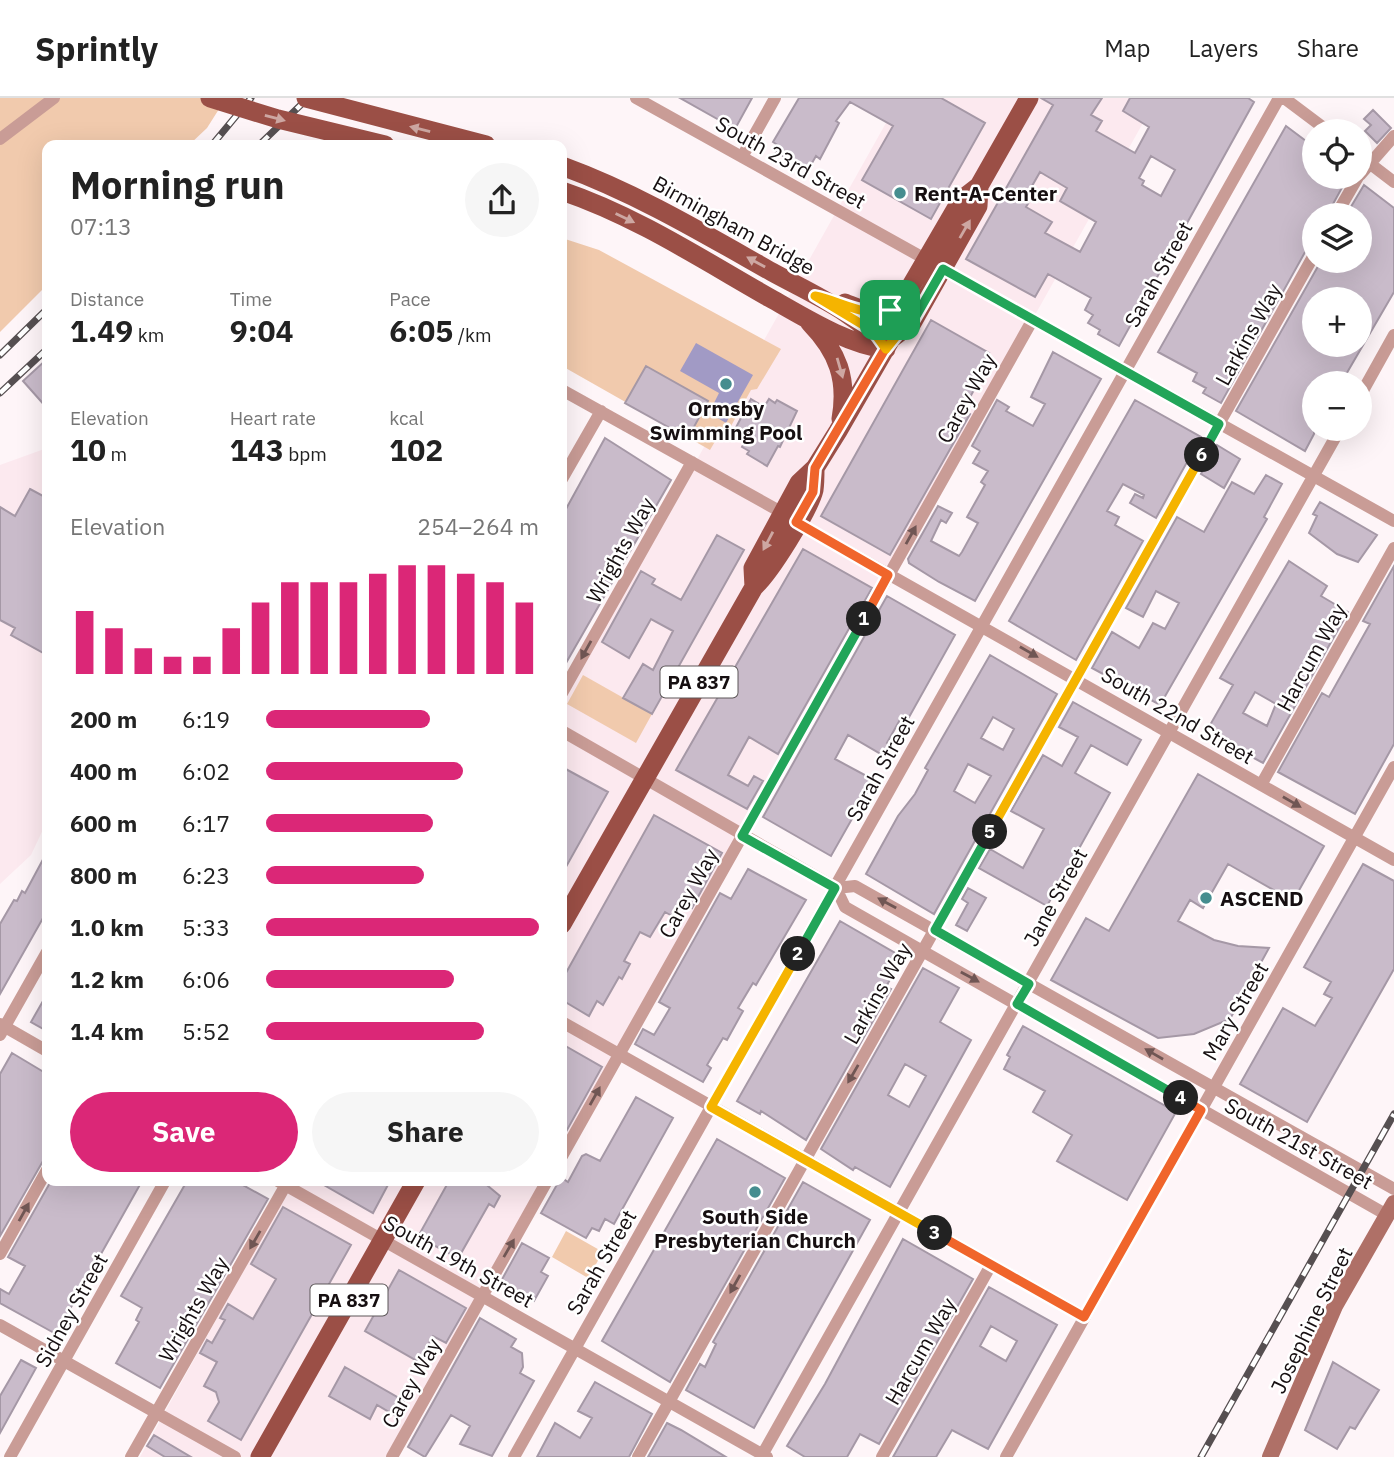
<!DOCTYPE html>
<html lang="en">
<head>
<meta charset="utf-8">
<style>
  :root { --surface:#fff; --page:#f6f6f6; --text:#222; --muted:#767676; --line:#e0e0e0; --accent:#db2777 }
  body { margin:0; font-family:"IBM Plex Sans",sans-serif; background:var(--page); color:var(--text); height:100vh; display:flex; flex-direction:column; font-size:26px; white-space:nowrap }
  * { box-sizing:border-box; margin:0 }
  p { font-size:23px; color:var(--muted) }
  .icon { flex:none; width:38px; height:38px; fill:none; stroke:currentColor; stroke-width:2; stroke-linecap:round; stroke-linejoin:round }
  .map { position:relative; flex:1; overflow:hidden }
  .details { position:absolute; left:42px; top:42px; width:525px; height:1046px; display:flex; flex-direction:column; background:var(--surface); border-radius:14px; box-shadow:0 7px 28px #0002 }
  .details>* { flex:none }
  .tools { position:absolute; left:1302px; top:21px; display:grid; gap:14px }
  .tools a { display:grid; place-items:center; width:70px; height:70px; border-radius:50%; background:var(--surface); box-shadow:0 7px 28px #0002; font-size:35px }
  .pin { position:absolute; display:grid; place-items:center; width:60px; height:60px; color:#fff; margin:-30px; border-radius:14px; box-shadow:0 4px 10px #0006 }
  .km { position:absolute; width:35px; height:35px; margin:-18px; border-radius:50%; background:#222; color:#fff; font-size:19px; line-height:35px; text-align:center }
  .round { display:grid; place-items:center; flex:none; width:74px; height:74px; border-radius:37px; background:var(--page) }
  .head { display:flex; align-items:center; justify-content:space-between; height:119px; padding:0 28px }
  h1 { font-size:38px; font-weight:700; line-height:52px }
  .stats { display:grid; grid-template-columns:repeat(3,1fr); gap:10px; height:119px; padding:7px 28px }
  .stats div { display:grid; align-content:center }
  .stats b { font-size:30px; font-weight:700 }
  .stats small { font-size:19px; font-weight:400 }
  .stats p { font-size:19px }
  .chart { height:196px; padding:14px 28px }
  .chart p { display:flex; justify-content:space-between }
  .chart svg { width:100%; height:126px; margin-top:7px; stroke:var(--accent); stroke-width:6 }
  .button { display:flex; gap:14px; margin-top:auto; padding:14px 28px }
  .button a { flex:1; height:80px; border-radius:42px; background:var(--accent); color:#fff; font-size:28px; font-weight:700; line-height:80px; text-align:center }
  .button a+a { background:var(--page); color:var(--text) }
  ul { padding:0 28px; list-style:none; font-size:23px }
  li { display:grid; grid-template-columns:112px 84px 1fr; align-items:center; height:52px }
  li i { height:18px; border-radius:9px; background:var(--accent) }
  header { display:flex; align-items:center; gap:42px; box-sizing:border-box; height:98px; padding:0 35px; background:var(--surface); border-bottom:2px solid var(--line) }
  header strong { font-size:33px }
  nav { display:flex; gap:38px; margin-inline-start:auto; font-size:24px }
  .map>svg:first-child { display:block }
  .built { fill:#fce9ef }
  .green { fill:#f1caad }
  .water { fill:#a19ac5 }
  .building { fill:#c9bbca; stroke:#a598a6; stroke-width:2; fill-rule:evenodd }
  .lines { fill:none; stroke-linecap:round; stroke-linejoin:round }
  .street { stroke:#c99c96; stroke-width:12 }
  .secondary { stroke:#af7067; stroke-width:16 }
  .primary { stroke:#9b4f46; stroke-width:19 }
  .rail-casing { stroke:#564f51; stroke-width:7 }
  .rail { stroke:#fff; stroke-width:4.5; stroke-dasharray:13; stroke-linecap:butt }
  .primary-bridge { stroke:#9b4f46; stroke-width:19 }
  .oneway { fill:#cda7a2 }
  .oneway2 { fill:#705654 }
  .split-1-casing { stroke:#fff; stroke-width:14 }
  .split-2-casing { stroke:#fff; stroke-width:14 }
  .split-3-casing { stroke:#fff; stroke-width:14 }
  .split-4-casing { stroke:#fff; stroke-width:14 }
  .split-5-casing { stroke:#fff; stroke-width:14 }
  .split-6-casing { stroke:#fff; stroke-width:14 }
  .split-7-casing { stroke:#fff; stroke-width:14 }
  .split-8-casing { stroke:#fff; stroke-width:14 }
  .split-1 { stroke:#f0652b; stroke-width:9 }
  .split-2 { stroke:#22a559; stroke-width:9 }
  .split-3 { stroke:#f5b400; stroke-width:9 }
  .split-4 { stroke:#f0652b; stroke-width:9 }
  .split-5 { stroke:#22a559; stroke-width:9 }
  .split-6 { stroke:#f5b400; stroke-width:9 }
  .split-7 { stroke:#22a559; stroke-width:9 }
  .split-8 { stroke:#f5b400; stroke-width:9 }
  .poi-dot { fill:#458d8f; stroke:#fff; stroke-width:2.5 }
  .labels { text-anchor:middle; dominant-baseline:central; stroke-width:5; stroke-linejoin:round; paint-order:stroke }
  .shield { fill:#fff; stroke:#5c5758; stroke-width:2 }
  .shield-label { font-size:19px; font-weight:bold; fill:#160f11 }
  .street-label { font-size:21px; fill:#160f11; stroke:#fff }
  .poi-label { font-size:21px; font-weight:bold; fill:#160f11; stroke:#fff; text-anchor:start }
</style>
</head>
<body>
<header>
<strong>Sprintly</strong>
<nav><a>Map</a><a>Layers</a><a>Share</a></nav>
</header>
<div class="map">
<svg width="1394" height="1359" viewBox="0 0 1394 1359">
  <rect width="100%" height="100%" fill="#fef5f8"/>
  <path class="built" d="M900,0H1157L562,1058V602Z
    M47,350V723L31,757L0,786V367Z
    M293,1083H548L393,1359H140Z"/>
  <path class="green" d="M0,0H226L207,30L189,47H47V187L0,234Z
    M562,140L599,152L781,251L757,291L751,292L726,337L720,335L710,352L562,268Z
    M583,577L652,616L636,645L567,606Z
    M566,1133L603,1154L588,1180L552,1159Z"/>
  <path class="water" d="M696,245L753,277L726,325L709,315L719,295L680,273Z"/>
  <path class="building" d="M680,0H752L735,31Z
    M799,0H941L985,25L931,121L862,82L893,28L850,4L836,23L839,25L820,61L816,58L808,72L776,54L779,48L773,44Z
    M1041,0H1102L1091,17L1102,23L1096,33L1135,55L1149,29L1123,13L1130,0H1248L1254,4L1119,248L1098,236L1100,232L1088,225L1093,217L1085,212L1091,200L1048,176L1035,199L966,161L1053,7ZM1151,58L1175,72L1161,98L1142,87L1144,83L1139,80ZM1040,74L1067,90L1060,103L1096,124L1080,154L1045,135L1052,124L1026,109L1029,104L1024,102Z
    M1373,12L1391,30L1377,45L1365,33L1371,27L1364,21Z
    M1286,28L1314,49V79H1331L1344,86L1327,117H1314V138L1221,305L1203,295L1206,290L1193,283L1197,275L1158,254Z
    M1364,87L1394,110V194L1341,285H1314V336L1305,353L1236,313L1321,163H1360V117H1346ZM1314,201H1360V247H1314Z
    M931,222L989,255L982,268L986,270L963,312L970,316L890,457L821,418Z
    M1053,254L1101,281L975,503L939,484L909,465L908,461L938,408L952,415L946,425L941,422L931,443L959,458L962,454L978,425L967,419L985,387L981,384L988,373L973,365L980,353L972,348L997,302L1009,309L1006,313L1033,328L1045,306L1031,299Z
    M47,261V310L23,283Z
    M646,268L708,303L688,340L625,305Z
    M751,301L764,309L769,301L775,305L777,302L797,313L780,349L778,348L767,368L747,356L749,353L742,349L746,342L733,335Z
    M1135,302L1201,339L1156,420L1130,405L1135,396L1143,400L1144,397L1123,386L1107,413L1119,419L1115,427L1143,443L1076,562L1009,523Z
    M605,340L671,382L562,572V409L566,411Z
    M1217,347L1240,361L1224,390L1201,376Z
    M1266,377L1282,386L1264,419L1267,421L1160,607L1092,570L1112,534L1139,550L1153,525L1165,531L1179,505L1156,493L1143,519L1126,510L1177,419L1204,434L1232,384L1254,396Z
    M30,391L47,400V557L11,537L15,530L0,522V409L15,418Z
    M1320,404L1377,437L1358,464L1337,456L1309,435L1317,418L1313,416Z
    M717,437L744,452L652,616L623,600L643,566L653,572L673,533L651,521L629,560L602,544L641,473L655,481L652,486L681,502Z
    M803,451L872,490L778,656L749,639L728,677L748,688L754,678L763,683L747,711L676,672Z
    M1289,463L1327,488L1321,498L1348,514L1263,665L1206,634L1233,587L1220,580ZM1255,594L1276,606L1267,628L1243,615Z
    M1394,468V646L1355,716L1278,674L1322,595L1329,599L1370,526L1363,523Z
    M887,498L955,537L908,621L902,618L887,645L892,648L886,659L848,637L835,661L874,682L831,758L763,719Z
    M990,557L1057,596L934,816L866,776L898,718L915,696L928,672L925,670ZM993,619L1014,631L1003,652L981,640ZM968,666L991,678L975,705L954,693Z
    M1073,604L1141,642L1127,667L1091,647L1075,675L1110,695L1047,808L979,770L990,751L1023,770L1044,731L1011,713L1043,657L1062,668L1078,639L1059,629Z
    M562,669L608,694L562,776Z
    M1198,676L1324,748L1293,803L1228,766L1203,810L1190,802L1178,823L1214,842L1238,848L1269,850L1230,921L1194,936L1158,940L1051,882L1086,820L1109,833Z
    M654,717L722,755L692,810L682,804L674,819L665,814L650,839L640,834L624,863L630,866L622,881L619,879L603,907L597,903L589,918L562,902V882Z
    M47,754V813L0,896V826L14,802L17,803L22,793L25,795Z
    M1363,766L1394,783V871L1307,1024L1240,986L1283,910L1315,928L1332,900L1324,896L1331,884L1304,869Z
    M748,771L806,802L756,887L753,885L738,910L743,913L733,931L727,942L723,940L707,967L711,970L703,984L635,946L643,931L654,937L670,910L659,904L720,795L731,801Z
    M968,790L986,800L967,833L956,827L968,805L962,801Z
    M840,823L902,859L886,889L891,891L806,1042L761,1013L760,1016L737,1003Z
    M923,870L959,890L940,924L971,942L890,1089L855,1069L853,1072L821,1051ZM905,966L926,978L909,1009L888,997Z
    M47,896V933L31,924Z
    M1023,928L1176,1014L1127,1102L1057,1063L1072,1037L1033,1014L1045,993L1004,971L1010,959L1007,957Z
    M562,946L602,969L562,1041Z
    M12,955L47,976V1056L0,1138V976Z
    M636,999L673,1020L614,1126L605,1121L599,1133L592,1130L586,1140L541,1115L559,1083L562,1080L568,1084L582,1058L586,1056L600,1063Z
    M717,1041L785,1080L670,1284L602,1243Z
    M51,1083H142L56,1236L0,1205V1191L9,1196L25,1168L8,1159Z
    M187,1083H245L243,1087L268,1101L160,1290L116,1265L139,1224L136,1222L142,1210L121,1198Z
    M317,1083H390L373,1115Z
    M449,1083H482L500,1098L494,1109L489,1106L460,1157L454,1158L422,1141L420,1135Z
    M803,1084L870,1122L754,1330L686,1292L700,1266L705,1269L716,1246L713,1244Z
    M283,1109L351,1147L241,1342L208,1323L219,1304L216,1294L204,1288L217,1264L200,1255L207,1242L212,1245L225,1222L220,1220L228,1206L253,1221L276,1181L251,1166Z
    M903,1141L973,1181L879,1346L860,1336L847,1359H805L787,1348L825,1286Z
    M522,1145L549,1160L541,1174L548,1178L534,1203L500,1185Z
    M399,1172L466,1210L446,1245L433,1238L419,1264L365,1233Z
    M989,1189L1057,1227L988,1351L952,1332L936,1359H893ZM991,1228L1017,1243L1006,1263L980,1248Z
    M480,1220L516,1241L511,1249L522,1255L523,1269L520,1275L534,1283L492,1358L460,1346L470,1328L451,1317L425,1359L408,1349Z
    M21,1262L36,1270L0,1335V1298Z
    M1333,1264L1379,1292L1355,1331L1350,1329L1337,1351L1305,1332Z
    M345,1269L404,1303L396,1318L377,1307L370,1321L329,1298Z
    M595,1284L652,1316L629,1359H537L555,1325L580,1340L592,1320L578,1313Z
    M667,1325L681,1332L726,1359H648Z
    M154,1337L191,1359H165L147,1348Z"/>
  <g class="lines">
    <path class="street" d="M636,0L927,162
      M1284,0L1328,33
      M0,41L54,0
      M1360,58L1394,84
      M742,59L775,0
      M1360,77L1394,38
      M1336,117L1358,79
      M943,171L1394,423
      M562,292L783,415
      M1360,298L1394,237
      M562,381L601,313
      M796,424L1394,762
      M562,595L692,364
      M562,633L836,790L855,788L1394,1091
      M1261,687L1394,450
      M836,790L845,809L1387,1117
      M562,924L1085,1219
      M0,926L47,953
      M0,937L47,854
      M562,1058L1033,221
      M278,1083L767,1359
      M0,1156L47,1072
      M0,1227L235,1359
      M10,1359L165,1083
      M131,1359L288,1083
      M392,1359L547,1083
      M514,1359L1279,0
      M638,1359L1314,157
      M761,1359L1340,331
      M882,1359L991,1167
      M1006,1359L1394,669"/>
    <path class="secondary" d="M1270,1359L1335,1208L1394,1105"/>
    <path class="primary" d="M562,68C636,95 703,135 772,174C810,195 860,216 886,251
      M562,93C636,118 703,162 770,200C804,219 848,247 886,251
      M845,205C872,216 879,221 903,201
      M810,225C838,254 848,281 841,321
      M891,241L912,225L978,108L979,88
      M754,489L753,470L799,385L815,370L838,333L891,241L894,217L961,102L979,88L1029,0
      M562,826L754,489C770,475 809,412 814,392C815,385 815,377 815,370
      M260,1359L416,1083"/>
    <g class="rail-casing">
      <path id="rail" d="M212,47L251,0
        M259,47L308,0
        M0,257L47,211
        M0,295L47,251
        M1201,1359L1394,1016"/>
    </g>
    <use href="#rail" class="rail"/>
    <path class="primary-bridge" d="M210,0L278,21L385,47
      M306,0L486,47"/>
  </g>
  <defs><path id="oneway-solid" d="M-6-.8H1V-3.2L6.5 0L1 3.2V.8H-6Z" transform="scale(1.75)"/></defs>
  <g class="oneway">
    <use href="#oneway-solid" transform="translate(275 20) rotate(15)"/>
    <use href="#oneway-solid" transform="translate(420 31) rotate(-166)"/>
    <use href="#oneway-solid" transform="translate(625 120) rotate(26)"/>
    <use href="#oneway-solid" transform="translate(965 131) rotate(-60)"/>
    <use href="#oneway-solid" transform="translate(756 164) rotate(-151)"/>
    <use href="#oneway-solid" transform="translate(840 270) rotate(74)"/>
    <use href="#oneway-solid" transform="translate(768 443) rotate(118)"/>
  </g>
  <g class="oneway2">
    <use href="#oneway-solid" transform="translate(911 437) rotate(-61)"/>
    <use href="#oneway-solid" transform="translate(586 552) rotate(119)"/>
    <use href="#oneway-solid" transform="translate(1029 554) rotate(30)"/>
    <use href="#oneway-solid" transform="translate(1292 704) rotate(30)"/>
    <use href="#oneway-solid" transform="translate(887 805) rotate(-151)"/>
    <use href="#oneway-solid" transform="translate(970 879) rotate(29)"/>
    <use href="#oneway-solid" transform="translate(1154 956) rotate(-150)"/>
    <use href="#oneway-solid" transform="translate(853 976) rotate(120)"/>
    <use href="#oneway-solid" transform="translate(595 998) rotate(-61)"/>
    <use href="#oneway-solid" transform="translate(24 1114) rotate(-61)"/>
    <use href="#oneway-solid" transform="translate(255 1142) rotate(120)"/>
    <use href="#oneway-solid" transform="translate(509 1150) rotate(-60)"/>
    <use href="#oneway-solid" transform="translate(735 1186) rotate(119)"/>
  </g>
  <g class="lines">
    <g class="split-1-casing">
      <path id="split-1" d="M864,521L888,477L796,424L813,394L815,370L891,241L894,217L906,198L890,212"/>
    </g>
    <g class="split-2-casing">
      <path id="split-2" d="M798,856L835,790L742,738L864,521"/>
    </g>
    <g class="split-3-casing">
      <path id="split-3" d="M798,856L711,1009L935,1135"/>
    </g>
    <g class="split-4-casing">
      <path id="split-4" d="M935,1135L1084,1219L1201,1012L1181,1000"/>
    </g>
    <g class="split-5-casing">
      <path id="split-5" d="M990,734L935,832L1029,886L1017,906L1181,1000"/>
    </g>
    <g class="split-6-casing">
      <path id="split-6" d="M990,734L1202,357"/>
    </g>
    <g class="split-7-casing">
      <path id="split-7" d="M898,236L912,225L943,171L1219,326L1202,357"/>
    </g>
    <g class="split-8-casing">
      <path id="split-8" d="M890,212C866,220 840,203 815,198L873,233L886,251L898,236"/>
    </g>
    <use href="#split-1" class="split-1"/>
    <use href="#split-2" class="split-2"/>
    <use href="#split-3" class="split-3"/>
    <use href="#split-4" class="split-4"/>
    <use href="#split-5" class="split-5"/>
    <use href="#split-6" class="split-6"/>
    <use href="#split-7" class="split-7"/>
    <use href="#split-8" class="split-8"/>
  </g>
  <g class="poi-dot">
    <circle cx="900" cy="95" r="7"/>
    <circle cx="726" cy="286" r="7"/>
    <circle cx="1206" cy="800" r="7"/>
    <circle cx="755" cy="1094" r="7"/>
  </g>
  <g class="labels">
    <g class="shield">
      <rect x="660.5" y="568.5" width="77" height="31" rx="5"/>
      <rect x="310.5" y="1186.5" width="77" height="31" rx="5"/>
    </g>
    <g class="shield-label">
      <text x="699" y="584">PA 837</text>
      <text x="349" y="1202">PA 837</text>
    </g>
    <g class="street-label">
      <text transform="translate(791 64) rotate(29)">South 23rd Street</text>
      <text transform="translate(734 127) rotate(29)">Birmingham Bridge</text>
      <text transform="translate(1158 176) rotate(-61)">Sarah Street</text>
      <text transform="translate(1248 236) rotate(-61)">Larkins Way</text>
      <text transform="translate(966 300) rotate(-61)">Carey Way</text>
      <text transform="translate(620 452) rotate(-61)">Wrights Way</text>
      <text transform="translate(1311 559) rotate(-61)">Harcum Way</text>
      <text transform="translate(1178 617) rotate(30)">South 22nd Street</text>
      <text transform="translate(880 670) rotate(-61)">Sarah Street</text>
      <text transform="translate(688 795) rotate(-61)">Carey Way</text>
      <text transform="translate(1055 799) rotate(-61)">Jane Street</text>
      <text transform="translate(877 895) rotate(-60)">Larkins Way</text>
      <text transform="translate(1235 913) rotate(-60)">Mary Street</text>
      <text transform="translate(1299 1045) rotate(29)">South 21st Street</text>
      <text transform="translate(459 1163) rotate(29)">South 19th Street</text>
      <text transform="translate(601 1164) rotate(-60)">Sarah Street</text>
      <text transform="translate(193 1211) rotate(-60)">Wrights Way</text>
      <text transform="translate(71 1212) rotate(-61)">Sidney Street</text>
      <text transform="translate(1311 1222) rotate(-64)">Josephine Street</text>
      <text transform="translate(920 1253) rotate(-60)">Harcum Way</text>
      <text transform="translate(411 1285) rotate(-61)">Carey Way</text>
    </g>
    <g class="poi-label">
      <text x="914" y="95">Rent-A-Center</text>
      <text x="726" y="310" text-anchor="middle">Ormsby<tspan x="726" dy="24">Swimming Pool</tspan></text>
      <text x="1220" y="800">ASCEND</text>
      <text x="755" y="1118" text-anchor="middle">South Side<tspan x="755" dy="24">Presbyterian Church</tspan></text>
    </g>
  </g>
</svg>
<div class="tools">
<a><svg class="icon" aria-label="locate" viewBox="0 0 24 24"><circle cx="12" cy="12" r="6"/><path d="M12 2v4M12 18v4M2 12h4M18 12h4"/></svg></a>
<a><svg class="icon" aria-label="layers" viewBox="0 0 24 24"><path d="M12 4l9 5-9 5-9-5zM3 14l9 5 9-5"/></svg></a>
<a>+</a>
<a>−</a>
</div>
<div class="pin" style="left:890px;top:212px;background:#1e9e55"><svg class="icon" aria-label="arrive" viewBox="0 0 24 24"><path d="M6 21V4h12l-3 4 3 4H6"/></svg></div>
<b class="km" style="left:864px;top:521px">1</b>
<b class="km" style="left:798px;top:856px">2</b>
<b class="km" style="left:935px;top:1135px">3</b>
<b class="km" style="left:1181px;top:1000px">4</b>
<b class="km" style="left:990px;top:734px">5</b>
<b class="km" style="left:1202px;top:357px">6</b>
<section class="details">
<div class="head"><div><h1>Morning run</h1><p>07:13</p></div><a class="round"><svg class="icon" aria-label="share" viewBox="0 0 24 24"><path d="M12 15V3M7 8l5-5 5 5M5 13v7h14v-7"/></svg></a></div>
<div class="stats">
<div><p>Distance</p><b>1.49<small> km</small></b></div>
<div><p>Time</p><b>9:04</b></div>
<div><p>Pace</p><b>6:05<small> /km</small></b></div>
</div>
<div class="stats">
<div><p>Elevation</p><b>10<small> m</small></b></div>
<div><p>Heart rate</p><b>143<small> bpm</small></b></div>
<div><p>kcal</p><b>102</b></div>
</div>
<div class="chart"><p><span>Elevation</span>254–264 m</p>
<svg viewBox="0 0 160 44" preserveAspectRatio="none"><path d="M5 44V22M15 44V28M25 44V35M35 44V38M45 44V38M55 44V28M65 44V19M75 44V12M85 44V12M95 44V12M105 44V9M115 44V6M125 44V6M135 44V9M145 44V12M155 44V19"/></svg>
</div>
<ul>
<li><b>200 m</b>6:19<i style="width:60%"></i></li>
<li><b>400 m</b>6:02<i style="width:72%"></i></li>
<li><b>600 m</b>6:17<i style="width:61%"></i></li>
<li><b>800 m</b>6:23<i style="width:58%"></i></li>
<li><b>1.0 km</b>5:33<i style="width:100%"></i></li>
<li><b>1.2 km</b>6:06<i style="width:69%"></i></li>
<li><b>1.4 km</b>5:52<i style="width:80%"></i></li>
</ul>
<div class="button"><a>Save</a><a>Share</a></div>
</section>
</div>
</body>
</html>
